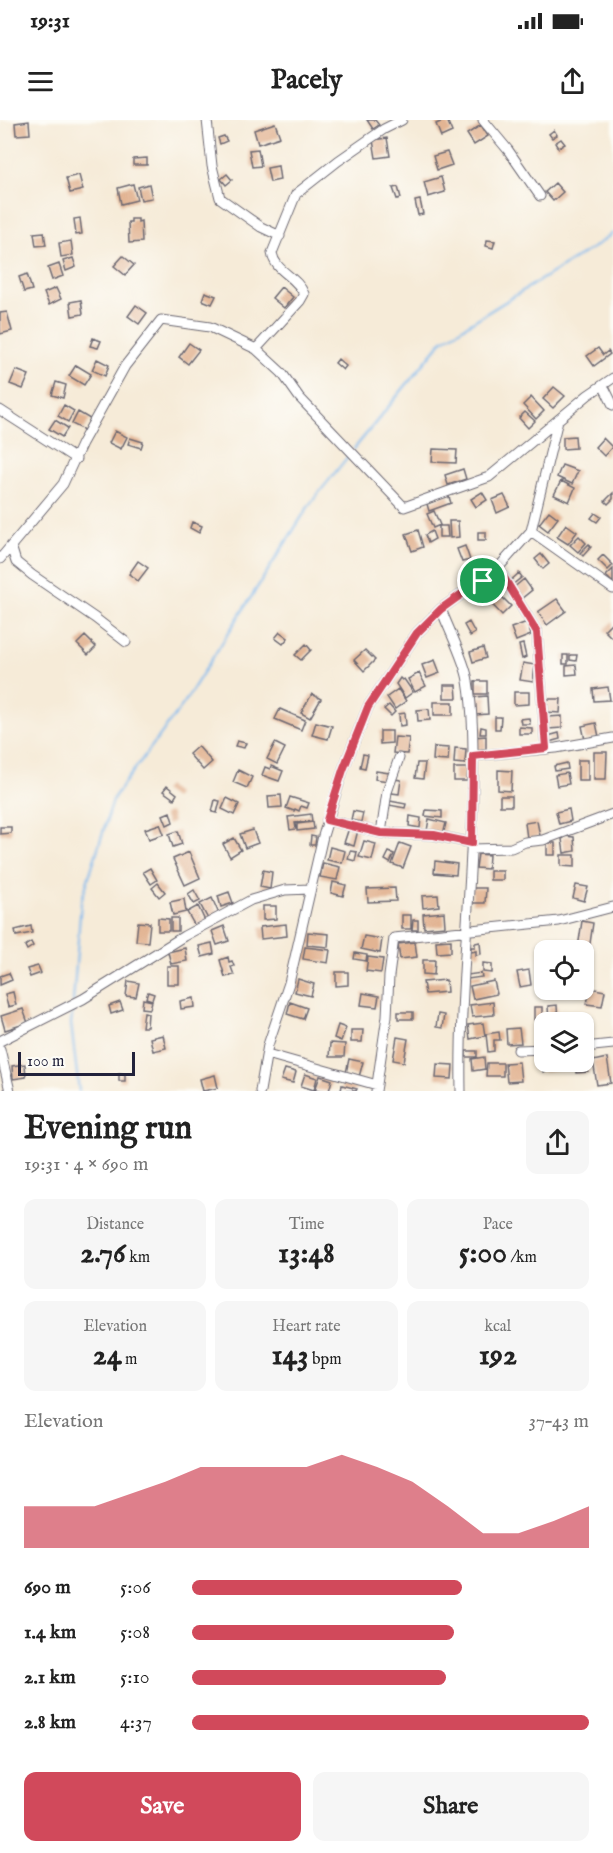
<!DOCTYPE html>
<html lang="en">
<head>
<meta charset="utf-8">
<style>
  :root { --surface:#fff; --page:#f6f6f6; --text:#222; --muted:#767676; --accent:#d1495b }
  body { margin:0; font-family:"IM FELL English",serif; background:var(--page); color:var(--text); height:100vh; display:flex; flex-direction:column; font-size:22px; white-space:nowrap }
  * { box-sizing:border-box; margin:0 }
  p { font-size:20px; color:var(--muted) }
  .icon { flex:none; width:33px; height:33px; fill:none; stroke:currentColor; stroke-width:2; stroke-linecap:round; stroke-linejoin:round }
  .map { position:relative; height:971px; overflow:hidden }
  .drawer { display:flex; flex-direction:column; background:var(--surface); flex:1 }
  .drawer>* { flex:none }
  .fabs { position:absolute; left:534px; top:820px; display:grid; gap:12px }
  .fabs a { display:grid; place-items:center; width:60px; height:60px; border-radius:12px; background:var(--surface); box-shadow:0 2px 4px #0004; font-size:30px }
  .scale { position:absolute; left:18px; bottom:15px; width:117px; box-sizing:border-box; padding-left:6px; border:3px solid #22223b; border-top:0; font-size:16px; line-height:21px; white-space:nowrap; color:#22223b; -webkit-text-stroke:4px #fdfcf7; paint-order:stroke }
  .pin { position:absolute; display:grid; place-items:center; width:51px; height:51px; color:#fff; margin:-26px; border:3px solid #fff; border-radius:50%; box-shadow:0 2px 6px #0007 }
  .round { display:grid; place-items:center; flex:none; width:63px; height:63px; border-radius:12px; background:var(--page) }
  .overview { display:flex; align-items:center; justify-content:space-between; height:102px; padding:0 24px }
  h1 { font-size:33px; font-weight:700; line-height:45px }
  .stats { display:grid; grid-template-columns:repeat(3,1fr); gap:9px; height:102px; padding:6px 24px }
  .stats div { display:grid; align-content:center; border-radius:12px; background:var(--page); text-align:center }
  .stats b { font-size:30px; font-weight:700 }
  .stats small { font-size:16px; font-weight:400 }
  .stats p { font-size:16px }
  .chart { height:168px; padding:12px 24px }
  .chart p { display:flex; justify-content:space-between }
  .chart svg { width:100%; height:108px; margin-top:6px; fill:var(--accent); opacity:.7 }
  .cta { display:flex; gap:12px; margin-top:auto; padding:12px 24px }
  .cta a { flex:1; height:69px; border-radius:12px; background:var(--accent); color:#fff; font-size:24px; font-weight:700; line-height:69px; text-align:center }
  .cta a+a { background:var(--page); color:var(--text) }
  ul { padding:0 24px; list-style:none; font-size:20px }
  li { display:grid; grid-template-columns:96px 72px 1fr; align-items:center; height:45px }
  li i { height:15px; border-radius:8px; background:var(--accent) }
  .status { display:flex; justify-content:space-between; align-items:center; height:42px; padding:0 30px; background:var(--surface); direction:ltr }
  .status svg { height:16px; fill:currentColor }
  header { display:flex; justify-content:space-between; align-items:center; height:78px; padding:0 24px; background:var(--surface); font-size:27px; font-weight:700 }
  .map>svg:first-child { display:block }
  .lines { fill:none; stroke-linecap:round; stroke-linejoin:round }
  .stream { stroke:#7cb8ee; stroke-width:2 }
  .building { fill:#e2b493 }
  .minor-casing { stroke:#6c6872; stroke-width:11 }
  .minor { stroke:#fff; stroke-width:9 }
  .route-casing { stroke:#fff; stroke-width:12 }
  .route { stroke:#d1495b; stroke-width:8 }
</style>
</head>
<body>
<div class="status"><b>19:31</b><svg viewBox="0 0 49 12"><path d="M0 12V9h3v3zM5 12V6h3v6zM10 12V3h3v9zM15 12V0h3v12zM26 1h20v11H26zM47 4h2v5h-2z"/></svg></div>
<header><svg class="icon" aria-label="menu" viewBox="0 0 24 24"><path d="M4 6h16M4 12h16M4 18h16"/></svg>Pacely<svg class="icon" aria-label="share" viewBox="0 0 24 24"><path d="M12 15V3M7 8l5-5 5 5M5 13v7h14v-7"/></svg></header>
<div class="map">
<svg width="613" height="971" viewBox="0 0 613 971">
  <rect width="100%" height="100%" fill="#fdfcf7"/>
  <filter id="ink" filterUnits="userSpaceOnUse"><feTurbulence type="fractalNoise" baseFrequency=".0167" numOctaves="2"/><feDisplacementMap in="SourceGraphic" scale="12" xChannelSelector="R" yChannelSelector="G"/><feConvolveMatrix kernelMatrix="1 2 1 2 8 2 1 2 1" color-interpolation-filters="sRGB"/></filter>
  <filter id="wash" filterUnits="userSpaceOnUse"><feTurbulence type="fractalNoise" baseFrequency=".008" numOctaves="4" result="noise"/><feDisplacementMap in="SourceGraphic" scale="24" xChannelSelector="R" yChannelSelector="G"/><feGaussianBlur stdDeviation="1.35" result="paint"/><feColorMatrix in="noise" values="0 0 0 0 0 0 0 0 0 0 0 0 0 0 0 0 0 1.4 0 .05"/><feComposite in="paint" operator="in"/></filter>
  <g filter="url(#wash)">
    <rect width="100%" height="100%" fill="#f6ebd8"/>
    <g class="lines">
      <path class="stream" d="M354,329L443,220L594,127L613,113
        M73,882L81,782L114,677L184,583L310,384L350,334
        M73,887L71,904L79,971"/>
    </g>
    <g id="blocks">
      <path class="building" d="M367,0H375L379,5L373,9Z
        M445,0H447L452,12L441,17L436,4Z
        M29,1L30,14L16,15L15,3Z
        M275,3L280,17L258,24L254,10Z
        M481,5L488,16L474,25L467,14Z
        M554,10L557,15L552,18L549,14Z
        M224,16L227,21L220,24L218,18Z
        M387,18L390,36L376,38L373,20Z
        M561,19L565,24L558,28L555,23Z
        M258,29L261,46L252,47L249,30Z
        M447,32L452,45L437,50L433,36Z
        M147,38V45H133V39Z
        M278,46L280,60L270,62L267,48Z
        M227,54L232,60L226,65L221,59Z
        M79,55L83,70L70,73L66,58Z
        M441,57L445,72L428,77L424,62Z
        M555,63L563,72L553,81L545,72Z
        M133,64L137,80L121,84L118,68Z
        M149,64L152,78L141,80L138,67Z
        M398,67L401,78L397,79L393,68Z
        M420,80L423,94L418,95L415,81Z
        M80,98L82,114L76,115L74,99Z
        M131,99H138V102L141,101L142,122L129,123L128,102H131Z
        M44,112L46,125L36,126L34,113Z
        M487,120L495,121L493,128L486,126Z
        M71,121L73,135L61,137L59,123Z
        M123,136L134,145L125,155L114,146Z
        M73,138L76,147L66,151L63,141Z
        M59,144L63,156L52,160L48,148Z
        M27,154L32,170L24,172L19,157Z
        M281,167L293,177L284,188L272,178Z
        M56,168L61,179L49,185L44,173Z
        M205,172L216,176L212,184L202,180Z
        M81,180L83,194L72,196L70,182Z
        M136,185L147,193L139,204L128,196Z
        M7,192L12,211L0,214V193Z
        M93,218L101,221L98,228L90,226Z
        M189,223L199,230L188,244L179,237Z
        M598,228L603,235L608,231L610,234L594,246L587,236Z
        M97,239L109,245L105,256L92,250Z
        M338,239L346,246L343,250L335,243Z
        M76,245L91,254L84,265L69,256Z
        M16,250L29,255L23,269L10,264Z
        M56,262L66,265L63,278L52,275Z
        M554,267L565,276L553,288L543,279Z
        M531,277L544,291L536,299L523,285Z
        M64,285L74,291L68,302L58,296Z
        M78,292L90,299L84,310L72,304Z
        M525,292L535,301L528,308L519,298Z
        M55,300L68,308L62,317L49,309Z
        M115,311L127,317L121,329L109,323Z
        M575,316L576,328L563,329V317Z
        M130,318L143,322L141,328L128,324Z
        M603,318L612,327L604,336L595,327Z
        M433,329L457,330L456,343L432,342Z
        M562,345L578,351L572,364L557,357Z
        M463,349L466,359L448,365L445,355Z
        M561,361L575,368L569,382L554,375Z
        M482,372L487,380L476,387L471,379Z
        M613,373V379L608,384L605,381Z
        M448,374L451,383L429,391L427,384Z
        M504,375L510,387L497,393L492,380Z
        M434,391L440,405L433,408L427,394Z
        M549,391L558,398L548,411L539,404Z
        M595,393L601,397L597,402L591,398Z
        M449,401H458L459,417L450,418Z
        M192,402L202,406L199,413L190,408Z
        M566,404L577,412L568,424L557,417Z
        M439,406H447L448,417H439Z
        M418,410L423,427L412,431L406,414Z
        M432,411L435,419L428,423L425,415Z
        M478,412H486V420H478Z
        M579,416L586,423L578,432L570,425Z
        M589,424L591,427L583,436L580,433Z
        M465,426L470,440L462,442L457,429Z
        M541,434L549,444L543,449L535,439Z
        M603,435L613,445L608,450L598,440Z
        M138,441L148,448L138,461L129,454Z
        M613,449V463L606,456Z
        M519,453L522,457L512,465L509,462Z
        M524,459L532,470L521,479L512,469Z
        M494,469L511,486L502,495L485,477Z
        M557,479L566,491L547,505L538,492Z
        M613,501V515L611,517L604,510Z
        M469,502L475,513L470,516L464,505Z
        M527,502L531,515L516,521L511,508Z
        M280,512L288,518L283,524L275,518Z
        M85,516L96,527L88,535L77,524Z
        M306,524L311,530L301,540L295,535Z
        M523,524L526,537L522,539L519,525Z
        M483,528L486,538L473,542L470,532Z
        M365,530L375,540L364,551L354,540Z
        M563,535H568V544H563Z
        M570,535H577L576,541L570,540Z
        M435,540L440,553L427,558L422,545Z
        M523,543L535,545L533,562L520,560Z
        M576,545L577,554L566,555V546Z
        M419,553L426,566L415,572L408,559Z
        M400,558L402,560L404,559L413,572L405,578L396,564Z
        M475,561H487V574H475Z
        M444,565H456L457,578H444Z
        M608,567L610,580L594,581L593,569Z
        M398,569L406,581L395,589L387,577Z
        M514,572H529V584L514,585Z
        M312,574L321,579L310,598L301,593Z
        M487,576L488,594L476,595L475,577Z
        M547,579H561L560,593L546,592Z
        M434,582H453V595H434Z
        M389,585L395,592L391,596L384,589Z
        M280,589L305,600L301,610L275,599Z
        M429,589L430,600L418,601L417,590Z
        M405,593L406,605L400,606L399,594Z
        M562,596V608L548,609V597Z
        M495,597H501L500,609H495Z
        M529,598L530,604H521L520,599Z
        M316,602L332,606L328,619L312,615Z
        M596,603L599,617L585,620L582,606Z
        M481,607L486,608V614H480Z
        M519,607L532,608V614H519Z
        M380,611H392V623L380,624Z
        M559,613L560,619L549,622L548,616Z
        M486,616V629L474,630V617Z
        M395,617L409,618L407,634L393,633Z
        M237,621L246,623L244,628L235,626Z
        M275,623L285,628L277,644L267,639Z
        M198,626L212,642L203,650L189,634Z
        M434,627L449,628L448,641L433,640Z
        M455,628L466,629L465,644L454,643Z
        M594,632H607L606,659H594Z
        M363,634L368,635L365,648L360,647Z
        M578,640H588V660H578Z
        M417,643H425L423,659L415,658Z
        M567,643L568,649L555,651L554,646Z
        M271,646L283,651L279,661L262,655L265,647L270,649Z
        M454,648H468L467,661H454Z
        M238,650L252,657L247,668L233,662Z
        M498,650L512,651L511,671L498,670Z
        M376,651L389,653L388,661L375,659Z
        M567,653L569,664L557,666L555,655Z
        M394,659L401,660L399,674L392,673Z
        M167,666L177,674L174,679L163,671Z
        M281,675L282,687L269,688L268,676Z
        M500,676H512V686H500Z
        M290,677L309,683L307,688L301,686L299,691L295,689L294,691L286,688Z
        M227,678L239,684L234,695L222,689Z
        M215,680L220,681L217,693L212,692Z
        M390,681L406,684L405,688L389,685Z
        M569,689L571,701L559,704L556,692Z
        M426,690L442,691V698L425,696Z
        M353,691L363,693L361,702L351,700Z
        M170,692L173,702L167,705L163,695Z
        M311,694L312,701L295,703L296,709L290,710L288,697Z
        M410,696L421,698L420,708L409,706Z
        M429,699L446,703L443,715L427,711Z
        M537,701L540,716L527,718L525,703Z
        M313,702L314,709L297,711V704Z
        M160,704L164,714L149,719L145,709Z
        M0,707H11V713L0,714Z
        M349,708L358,710L354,726L344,723Z
        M253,710L258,723L245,728L240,714Z
        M178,711L182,724L173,727L169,714Z
        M311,716L316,717L315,725H310Z
        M564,716L574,717L575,731L564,733L562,719L564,718Z
        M234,718L241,730L230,737L223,724Z
        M364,721L376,724L372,740L359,737Z
        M400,723L411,727L403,748L392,744Z
        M547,723H555V735H547Z
        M330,727L345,731L342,743L327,740Z
        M350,731L357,732L355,741L348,739Z
        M189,732L200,758L185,765L173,739Z
        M389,732L394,734L390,743L385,740Z
        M478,734L489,735L488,749L476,748Z
        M561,735H575V747L561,746Z
        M435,741L457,744L456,755L434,753Z
        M323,743L340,747L337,760L320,757Z
        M150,748L157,760L151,764L143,752Z
        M263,750L272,752L270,769L260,767Z
        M490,751H503V760H490Z
        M333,762L346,765L343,776L331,773Z
        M158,763L165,772L159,777L152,768Z
        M576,765L588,767L584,781L573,778Z
        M395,768L396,781L368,782L367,769Z
        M472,768H486L485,783H472Z
        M194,770L200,781L194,784L188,774Z
        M229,772L233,783L221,787L218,776Z
        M438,775L439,786L423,788L422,776Z
        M212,778L219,794L208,799L200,784Z
        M184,779L186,792L173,795L170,782Z
        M198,786L205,801L195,806L187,792Z
        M263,786H276V799L263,800Z
        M444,792L445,806L424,808L423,794Z
        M402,795H411V809H402Z
        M158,798L169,799V811H158Z
        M171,798H178V811H171Z
        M413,800H418V810H412Z
        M582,801L593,803L589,830L578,828Z
        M138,802L150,803L148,822L136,821Z
        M286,804L287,816L261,819L260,807Z
        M31,806L32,813L16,816L15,810Z
        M224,806L229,821L217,825L212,811Z
        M308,812L329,814L328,827L307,825Z
        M364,816L382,819L380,833L361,829Z
        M451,820V832L437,833L436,821Z
        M31,822L33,826L27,830L25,826Z
        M415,822L417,837L400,839L398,824Z
        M480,822L481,834L476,835V831L471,832V827H475V823Z
        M212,823L214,834L202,837L199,826Z
        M305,827L330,830L328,843L303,839Z
        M185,828L187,841L171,844L168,832Z
        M355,833L367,835L366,841L354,839Z
        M228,837L229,842L232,841L234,846L231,847L234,855L225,857L220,840Z
        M368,837L383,839L381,853L366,851Z
        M423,840H435L434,855L423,854Z
        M483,843L492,844V853L483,852Z
        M38,846L41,853L30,857L27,849Z
        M167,846H179V864H167Z
        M529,850L531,865L520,867L517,852Z
        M336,852H348V865L336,866Z
        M9,853L12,860L0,865V856Z
        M481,853L482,857L468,859L467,855Z
        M298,859L314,864L311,876L295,872Z
        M446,860L447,872L425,874L423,862Z
        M128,861L139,863L136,877L126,876Z
        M494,861L497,874L473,879L470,866Z
        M590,868L605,871L602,886L587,884Z
        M545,870H551V876H545Z
        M13,872L16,885L8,887L5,874Z
        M148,872L154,874L152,880L146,878Z
        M363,873L379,876L377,887L361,885Z
        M194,878L195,887L181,889L180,881Z
        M143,879L152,881L150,889L142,888Z
        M120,882L123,890L111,894L109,886Z
        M290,882L307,888L303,899L287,894Z
        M493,882L494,895L472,897L470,885Z
        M557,885L558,903H549L548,886Z
        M534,887H542V899L534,900Z
        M23,889L28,903L5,910L1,896Z
        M144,892L148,893L147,907H142Z
        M398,892H413V899H398Z
        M438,894L444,895L442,908L436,907Z
        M579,898L580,903H565V900Z
        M483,903L485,916L470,919L468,905Z
        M338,905L346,908L341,921L334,918Z
        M519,908L521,923L507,924L506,909Z
        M351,910H363L362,922H351Z
        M499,912L500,920H494V931L488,932L486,914Z
        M163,915L166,928L153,931L150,918Z
        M397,917L408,919L404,942L393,940Z
        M330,923L345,924L344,937H329Z
        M466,931H477V937H466Z
        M584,931L588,952L576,953L575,942H584Z
        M484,937L485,949L473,951L472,939Z
        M542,937H544V942H556L557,950L543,952Z
        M607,938L611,963L597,965L593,941Z
        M349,939L363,942L359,957L346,953Z
        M519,942L521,961L507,962L505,943Z
        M487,943H503V956H486Z
        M25,944L26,957L13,959L12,946Z
        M437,944L453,945L452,959L436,958Z
        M285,949L296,952L293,963L281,960Z
        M119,953L125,954V961H119Z
        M305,954L317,958L314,970L301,966Z
        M215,955L218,968L203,971L200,959Z
        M320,956L332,960L329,971L315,970Z
        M342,965L357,969L356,971H341Z"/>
    </g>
  </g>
  <g filter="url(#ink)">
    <use href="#blocks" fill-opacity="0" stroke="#6c6872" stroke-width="1.5"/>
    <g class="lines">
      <g class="minor-casing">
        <path id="minor" d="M207,0L212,46L220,78L261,107L280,116
          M483,0L508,30L540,76
          M256,229L282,253L299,277L404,387L489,357L588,275L613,258
          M603,265L613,285
          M0,290L76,339
          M531,411L613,469
          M11,426L16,442L32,455L95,498L126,522
          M0,439L63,364L82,323L125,246L161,200L210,207L256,229L300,181L304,174C297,156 275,152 272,133L296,74L338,41L384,9L402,0
          M498,448L537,512L546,628
          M441,489C448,508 466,543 468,561C474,597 473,635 473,671C472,771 459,871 461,971
          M473,636L556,628L613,618
          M327,700L381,713L434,715L472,723
          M381,713L387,672L399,638
          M472,729L511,728L525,722L543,720L613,694
          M0,921L83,879L184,816L251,780L285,770L310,769
          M584,927L613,924
          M0,929L10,971
          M518,930L544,929
          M267,934L377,965
          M260,971L268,925L289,863L323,716L343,650L368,587L417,513L441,489L498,448L531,411L558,300
          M376,971L387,896L389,856L394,818L559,801L613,787"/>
      </g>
      <use href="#minor" class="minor"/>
    </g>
  </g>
  <g class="lines" filter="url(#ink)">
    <g class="route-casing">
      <path id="route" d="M498,448L537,512L546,628L473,636L472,723L434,715L381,713L327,700L343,650L368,587L417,513L441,489Z"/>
    </g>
    <use href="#route" class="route"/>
  </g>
</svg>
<div class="fabs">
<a><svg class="icon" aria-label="locate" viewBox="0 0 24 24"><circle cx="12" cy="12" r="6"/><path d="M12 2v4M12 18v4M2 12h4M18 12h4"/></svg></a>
<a><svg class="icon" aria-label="layers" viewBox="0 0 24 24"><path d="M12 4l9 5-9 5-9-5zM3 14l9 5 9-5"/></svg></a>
</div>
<div class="scale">100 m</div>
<div class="pin" style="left:483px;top:461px;background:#1e9e55"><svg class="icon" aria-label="arrive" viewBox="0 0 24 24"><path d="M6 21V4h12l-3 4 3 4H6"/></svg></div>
</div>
<section class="drawer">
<div class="overview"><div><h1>Evening run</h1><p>19:31 · 4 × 690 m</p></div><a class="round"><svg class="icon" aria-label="share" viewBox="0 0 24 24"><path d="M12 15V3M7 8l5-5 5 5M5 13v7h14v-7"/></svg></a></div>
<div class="stats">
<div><p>Distance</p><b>2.76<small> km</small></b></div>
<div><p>Time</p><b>13:48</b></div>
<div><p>Pace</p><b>5:00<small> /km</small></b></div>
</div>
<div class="stats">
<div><p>Elevation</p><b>24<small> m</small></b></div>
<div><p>Heart rate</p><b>143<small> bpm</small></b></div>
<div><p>kcal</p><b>192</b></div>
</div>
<div class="chart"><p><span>Elevation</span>37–43 m</p>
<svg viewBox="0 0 160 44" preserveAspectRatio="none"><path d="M0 44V27L10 27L20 27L30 22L40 17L50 11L60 11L70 11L80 11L90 6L100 11L110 17L120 27L130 38L140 38L150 33L160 27V44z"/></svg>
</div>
<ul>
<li><b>690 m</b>5:06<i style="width:68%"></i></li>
<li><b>1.4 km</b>5:08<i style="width:66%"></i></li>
<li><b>2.1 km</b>5:10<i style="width:64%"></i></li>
<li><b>2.8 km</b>4:37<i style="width:100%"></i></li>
</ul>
<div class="cta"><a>Save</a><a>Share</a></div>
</section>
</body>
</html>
